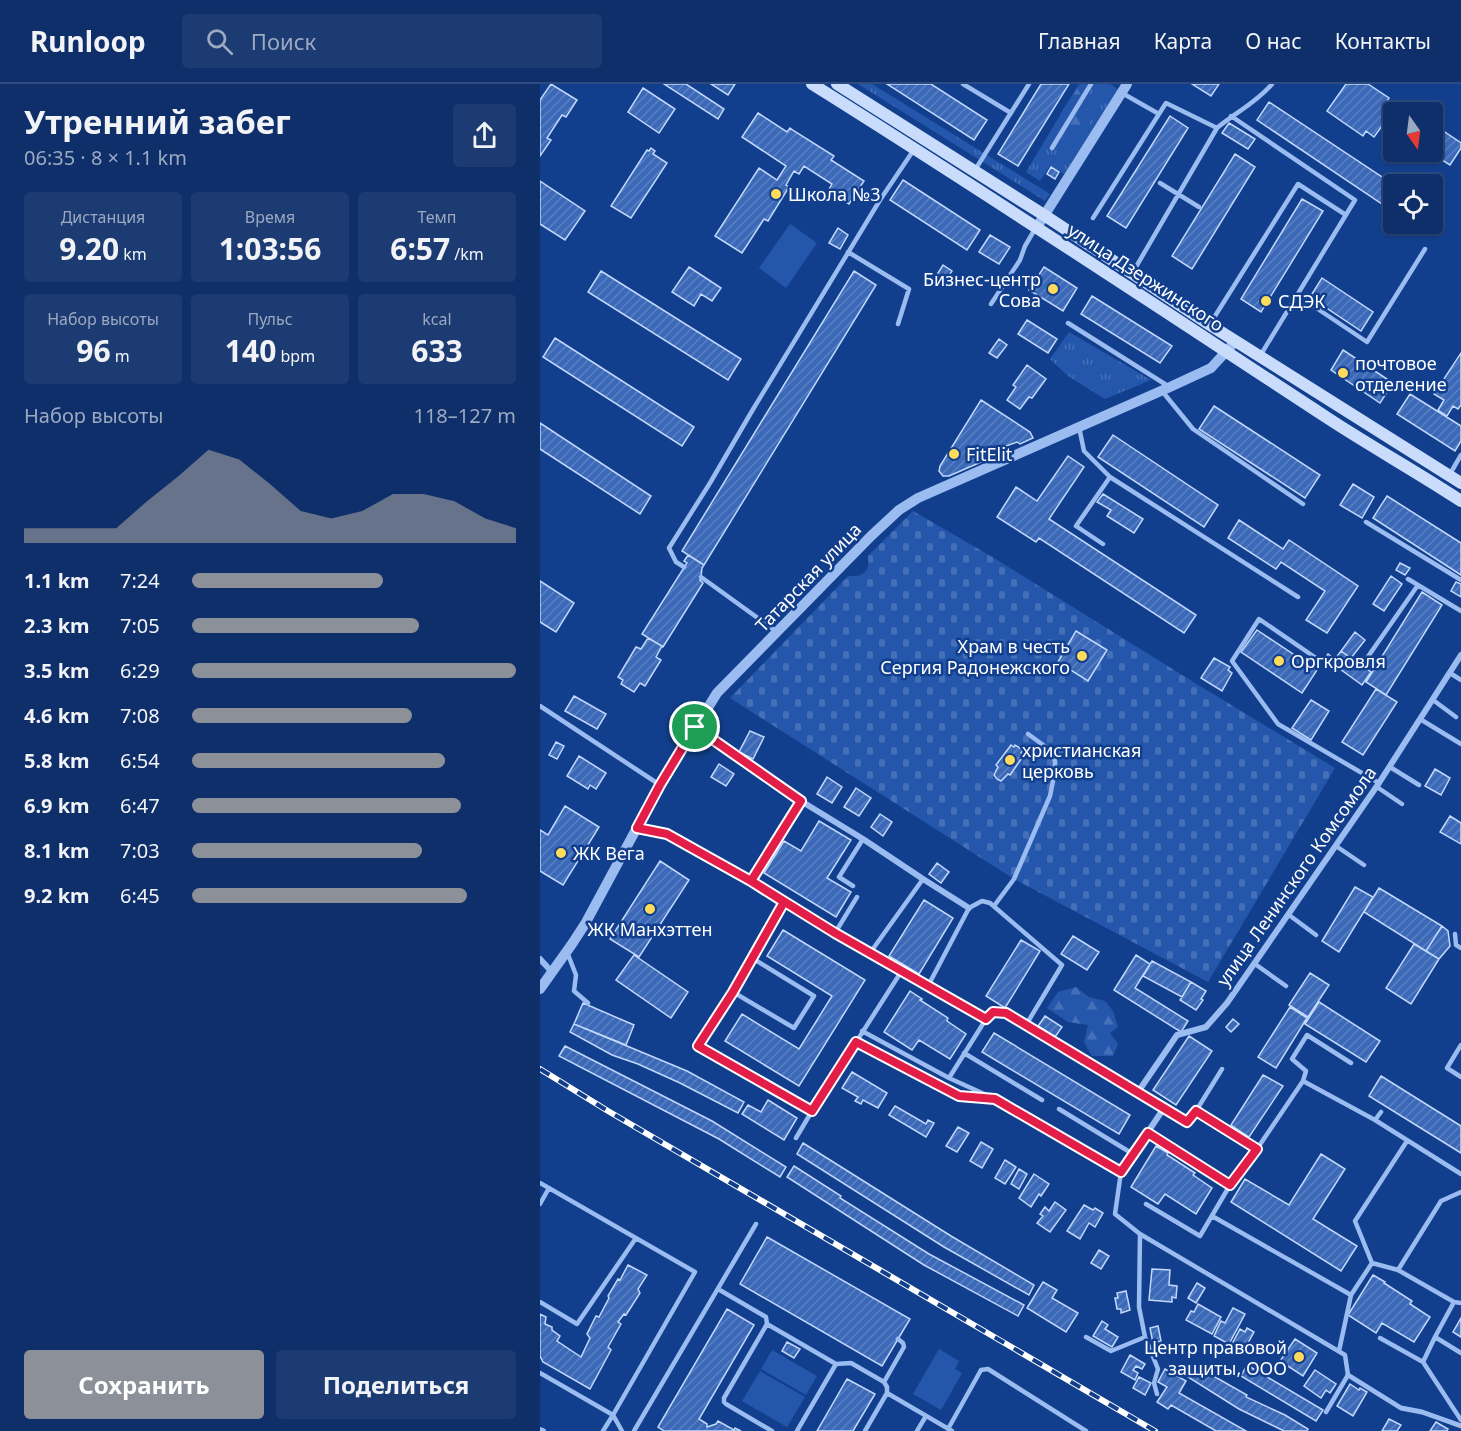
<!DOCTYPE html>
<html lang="ru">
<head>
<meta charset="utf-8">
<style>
  :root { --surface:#0e2f6a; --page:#1c3b72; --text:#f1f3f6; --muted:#9ba9c1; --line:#2e4a7e; --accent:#8c9099 }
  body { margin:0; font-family:"Noto Sans",sans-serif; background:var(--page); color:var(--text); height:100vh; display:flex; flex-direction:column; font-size:22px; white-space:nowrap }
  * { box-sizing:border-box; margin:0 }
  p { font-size:20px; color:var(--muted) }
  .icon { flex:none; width:33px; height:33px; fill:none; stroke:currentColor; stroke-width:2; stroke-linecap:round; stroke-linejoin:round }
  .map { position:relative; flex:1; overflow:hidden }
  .drawer { display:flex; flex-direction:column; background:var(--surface); width:540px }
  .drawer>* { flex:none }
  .needle { width:39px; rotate:166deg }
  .controls { position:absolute; left:843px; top:18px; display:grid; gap:12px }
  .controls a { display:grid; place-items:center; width:60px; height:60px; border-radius:6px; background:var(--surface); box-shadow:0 2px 4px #0004,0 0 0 2px var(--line); font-size:30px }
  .pin { position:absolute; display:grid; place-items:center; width:51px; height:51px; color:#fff; margin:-26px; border:3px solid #fff; border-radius:50%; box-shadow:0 2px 6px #0007 }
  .round { display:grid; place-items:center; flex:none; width:63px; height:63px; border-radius:6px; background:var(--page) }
  .summary { display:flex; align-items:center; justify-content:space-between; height:102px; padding:0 24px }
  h1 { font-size:33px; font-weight:700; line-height:45px }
  .stats { display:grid; grid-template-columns:repeat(3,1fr); gap:9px; height:102px; padding:6px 24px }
  .stats div { display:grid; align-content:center; border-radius:6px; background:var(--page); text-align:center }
  .stats b { font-size:30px; font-weight:700 }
  .stats small { font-size:16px; font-weight:400 }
  .stats p { font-size:16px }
  .chart { height:168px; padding:12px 24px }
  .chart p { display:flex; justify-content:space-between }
  .chart svg { width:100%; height:108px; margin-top:6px; fill:var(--accent); opacity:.7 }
  .primary-button { display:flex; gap:12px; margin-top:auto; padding:12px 24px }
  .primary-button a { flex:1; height:69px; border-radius:6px; background:var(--accent); color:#fff; font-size:24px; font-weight:700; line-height:69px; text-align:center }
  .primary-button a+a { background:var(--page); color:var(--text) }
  ul { padding:0 24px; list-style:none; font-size:20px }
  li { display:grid; grid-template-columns:96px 72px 1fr; align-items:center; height:45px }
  li i { height:15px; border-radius:8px; background:var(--accent) }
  header { display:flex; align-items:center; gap:36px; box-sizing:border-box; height:84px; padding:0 30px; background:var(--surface); border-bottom:2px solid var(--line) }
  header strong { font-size:28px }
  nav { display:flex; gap:33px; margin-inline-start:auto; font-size:21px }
  .search { width:420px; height:54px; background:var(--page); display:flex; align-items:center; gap:15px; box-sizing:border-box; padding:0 21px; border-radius:6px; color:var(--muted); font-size:22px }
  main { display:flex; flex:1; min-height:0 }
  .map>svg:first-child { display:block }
  .grass { fill:url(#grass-tufts) }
  .forest { fill:url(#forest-firs) }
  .cemetery { fill:url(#cemetery-stones) }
  .park { fill:#2457ac }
  .building { fill:url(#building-hatch); stroke:#c2d8fc; stroke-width:1.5 }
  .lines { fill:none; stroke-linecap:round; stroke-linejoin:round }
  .service { stroke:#9bbcf1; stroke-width:4.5 }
  .pedestrian { stroke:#9bbcf1; stroke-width:5 }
  .minor { stroke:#9bbcf1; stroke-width:6 }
  .tertiary { stroke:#9bbcf1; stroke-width:10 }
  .secondary { stroke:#c9dcfc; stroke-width:12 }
  .rail-casing { stroke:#fff; stroke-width:6 }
  .rail { stroke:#123f8d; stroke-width:4; stroke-dasharray:11; stroke-linecap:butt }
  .route-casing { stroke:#fff; stroke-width:12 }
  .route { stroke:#e11d48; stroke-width:8 }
  .poi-dot { fill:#ffdb5b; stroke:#123f8d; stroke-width:2 }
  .labels { text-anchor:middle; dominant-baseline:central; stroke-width:5; stroke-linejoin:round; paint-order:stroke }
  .poi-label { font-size:18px; fill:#fff; stroke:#123f8d; text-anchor:start }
  .street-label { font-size:18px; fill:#fff; stroke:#123f8d }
</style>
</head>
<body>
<header>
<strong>Runloop</strong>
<div class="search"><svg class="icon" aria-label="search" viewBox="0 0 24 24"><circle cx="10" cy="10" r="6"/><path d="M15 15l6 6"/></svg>Поиск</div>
<nav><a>Главная</a><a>Карта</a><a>О нас</a><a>Контакты</a></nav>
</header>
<main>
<section class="drawer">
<div class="summary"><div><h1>Утренний забег</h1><p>06:35 · 8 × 1.1 km</p></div><a class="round"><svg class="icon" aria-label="share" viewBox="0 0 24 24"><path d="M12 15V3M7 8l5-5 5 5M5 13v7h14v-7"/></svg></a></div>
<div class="stats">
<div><p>Дистанция</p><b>9.20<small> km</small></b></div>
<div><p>Время</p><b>1:03:56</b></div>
<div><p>Темп</p><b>6:57<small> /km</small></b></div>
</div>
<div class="stats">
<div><p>Набор высоты</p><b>96<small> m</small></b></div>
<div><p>Пульс</p><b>140<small> bpm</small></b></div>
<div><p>kcal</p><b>633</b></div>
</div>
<div class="chart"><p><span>Набор высоты</span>118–127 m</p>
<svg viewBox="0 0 160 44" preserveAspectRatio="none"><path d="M0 44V38L10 38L20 38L30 38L40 27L50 17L60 6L70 10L80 20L90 31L100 34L110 31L120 24L130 24L140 27L150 34L160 38V44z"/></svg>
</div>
<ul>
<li><b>1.1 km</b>7:24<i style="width:59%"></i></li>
<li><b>2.3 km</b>7:05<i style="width:70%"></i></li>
<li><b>3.5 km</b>6:29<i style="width:100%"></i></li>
<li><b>4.6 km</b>7:08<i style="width:68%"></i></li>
<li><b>5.8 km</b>6:54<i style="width:78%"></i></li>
<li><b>6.9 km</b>6:47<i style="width:83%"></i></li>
<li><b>8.1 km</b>7:03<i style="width:71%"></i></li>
<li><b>9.2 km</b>6:45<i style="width:85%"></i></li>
</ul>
<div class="primary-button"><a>Сохранить</a><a>Поделиться</a></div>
</section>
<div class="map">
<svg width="921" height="1347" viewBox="0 0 921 1347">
  <defs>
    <pattern id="grass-tufts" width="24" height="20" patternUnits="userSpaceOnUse" patternTransform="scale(1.5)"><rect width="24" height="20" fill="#2457ac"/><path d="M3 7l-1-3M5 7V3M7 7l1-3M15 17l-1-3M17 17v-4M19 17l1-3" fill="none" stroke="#4570b8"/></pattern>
    <pattern id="forest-firs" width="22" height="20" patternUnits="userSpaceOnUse" patternTransform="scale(1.5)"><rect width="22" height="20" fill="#2457ac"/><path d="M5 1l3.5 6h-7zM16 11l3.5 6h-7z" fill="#4570b8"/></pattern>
    <pattern id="cemetery-stones" width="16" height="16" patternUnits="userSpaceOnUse" patternTransform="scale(1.5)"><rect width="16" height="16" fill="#2457ac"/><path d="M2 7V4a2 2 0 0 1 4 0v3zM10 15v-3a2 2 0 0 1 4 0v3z" fill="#4570b8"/></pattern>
    <pattern id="building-hatch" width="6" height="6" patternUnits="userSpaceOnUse" patternTransform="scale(1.5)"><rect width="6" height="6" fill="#3b69b7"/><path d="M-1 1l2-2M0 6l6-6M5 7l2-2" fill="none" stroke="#5880c2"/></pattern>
  </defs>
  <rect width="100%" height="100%" fill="#123f8d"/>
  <path class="grass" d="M318,0H332L510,110L505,117Z
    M539,0H570L578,5L524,90L510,82L500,97L486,88Z
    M529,248L611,296L565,315L528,292L510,275Z"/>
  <path class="forest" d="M544,2L550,10L546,21L551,33L544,50L537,59L523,54L517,43L521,29L538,3Z
    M536,903L549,913L565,917L573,927L578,943L570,949L578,960L573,972H552L544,958L548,941L528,938L507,924L518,908Z"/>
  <path class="cemetery" d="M373,427L454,474L655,599L795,684L668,898L474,795L190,614L308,492C324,493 330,488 328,472Z"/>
  <path class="park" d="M250,140L277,159L246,204L219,184Z
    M399,1265L419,1277L415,1285L422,1289L401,1326L373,1310Z
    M232,1266L277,1292L266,1311L221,1285Z
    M220,1287L265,1313L247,1343L202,1317Z"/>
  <path class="building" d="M11,0L37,16L26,33L22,31L7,54L11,56L0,72V16Z
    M124,0H146L184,25L178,35Z
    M171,0H195L188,11Z
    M347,0H391L447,36L434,56Z
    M501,0H529L478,82L458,70Z
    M652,0H679L671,12Z
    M806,0H828L849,14L845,21L853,27L834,53L826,47L823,52L787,27Z
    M103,4L135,25L119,49L88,28Z
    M729,18L854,101V128L717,36Z
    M218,29L247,48L250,44L254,47L294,72L291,76L324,97L309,120L288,107L292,100L264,82L259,90L254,87L246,101L249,103L228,137L224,135L202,169L175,152L219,84L237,96L246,82L202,53Z
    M630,32L648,44L586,144L567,132Z
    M689,39L715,55L708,65L682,49Z
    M902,46L921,59V64L910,81L889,68H892V60Z
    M111,64L115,67L113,70L127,79L91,134L71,122L107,66L109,67Z
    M695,70L715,83L652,185L632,172Z
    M511,83L519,88L515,95L507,90Z
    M363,96L440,146L427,166L350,116Z
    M0,97L45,127L25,156L0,140Z
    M762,115L783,127L721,228L701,215Z
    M298,144L308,151L300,165L289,159Z
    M450,151L470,163L459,180L439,168Z
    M403,181L412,187L402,202L393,197Z
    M149,183L181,204L172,217L161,210L154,222L132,208Z
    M504,183L537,204L523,227L489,206Z
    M61,187L201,275L188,296L48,208Z
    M314,187L336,201L164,481L142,467Z
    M782,194L833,228L821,247L770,213Z
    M552,212L632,262L620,279L541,230Z
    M487,236L517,255L508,269L478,250Z
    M15,254L154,343L142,362L3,273Z
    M459,255L467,261L457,274L449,269Z
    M803,266L853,299L840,319L791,286Z
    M921,269V321L918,325L913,322L907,332L898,326L904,316L894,310Z
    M487,281L506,295L492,314L489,313L480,325L467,316L476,303L473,301Z
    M870,310L921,342V357L915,367L857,330Z
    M441,316L490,348L493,354L480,360L477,358L466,362L462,369L452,376L441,378L409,392H403L399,387L400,382Z
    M674,322L780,391L765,414L659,345Z
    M0,339L111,412L100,430L0,365Z
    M573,351L678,421L664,443L558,373Z
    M528,372L544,383L509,435L656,531L644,549L499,454L496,458L457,433L476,403L497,417Z
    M813,400L834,413L822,434L800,421Z
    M563,410L603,435L594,449L567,432L571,426L557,418Z
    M847,412L921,459V491L833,434Z
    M699,436L743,465L749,456L818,502L787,549L766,536L785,507L741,478L736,485L688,454Z
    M148,471L164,481L162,484L161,493L160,496L163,499L123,563L102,550L147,479L144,477Z
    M860,479L870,484L865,491L856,486Z
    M851,492L862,500L844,527L833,520Z
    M0,497L34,519L16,548L0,538Z
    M916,498L921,500V513L911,507Z
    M882,508L902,521L846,611L826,598Z
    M717,546L777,586L762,609L701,568Z
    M536,547L567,566L548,597L518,578Z
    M815,548L825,556L811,574L801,567Z
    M108,554L122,562L116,573L121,576L105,602L100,599L94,608L81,600L83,596L78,593L96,563L101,565Z
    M801,567L831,588L822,601L785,574L788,570L795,575Z
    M674,574L690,583L688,586L692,589L682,607L661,594Z
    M836,605L857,618L823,671L802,658Z
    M34,612L66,630L57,645L25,627Z
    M771,616L789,627L771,656L752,644Z
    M210,647L224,653L213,675L199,668Z
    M16,658L24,662L17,675L9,671Z
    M471,661L474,663L475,661L483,666L481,669L484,671L470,691L468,690L461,697L457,695L454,691L458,683L456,681Z
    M39,672L66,689L56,705L50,701L48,705L27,692Z
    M179,680L194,690L186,702L171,693Z
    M895,685L910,694L901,711L885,702Z
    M287,693L302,703L292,719L277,710Z
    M316,704L331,714L319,732L304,723Z
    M25,722L59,743L23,801L0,787V746L8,751Z
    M340,730L352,738L343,752L331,743Z
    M910,732L921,739V760L900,748Z
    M279,737L311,756L287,794L311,808L296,833L224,789L244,757L261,767Z
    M120,777L149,796L99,873L70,855Z
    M397,779L409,788L401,799L389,790Z
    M815,803L833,813L799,868L782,857Z
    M839,804L902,842L886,867L824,828Z
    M384,816L413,834L379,890L349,872Z
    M902,842L908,847L910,862L899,875L886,867Z
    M243,846L325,896L259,1002L185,957L202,930L259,965L292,912L227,872Z
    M533,852L559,868L547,886L521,870Z
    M481,856L500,867L465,924L446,912Z
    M874,860L899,875L871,920L846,904Z
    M94,871L148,908L131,934L76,896Z
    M596,871L610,880L595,904L648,937L641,948L574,906Z
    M612,877L651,898L642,913L603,892Z
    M770,889L789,901L768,933L749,921Z
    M651,898L666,907L661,915L663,916L656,926L640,916Z
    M370,907L382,915L380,916L408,934L407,937L426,950L410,975L379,956L372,966L344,948Z
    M779,918L840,957L826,978L765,940Z
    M43,919L94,941L86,961L34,940Z
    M750,923L767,934L736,984L718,973Z
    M505,932L522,943L515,953L498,942Z
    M693,935L699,940L691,948L686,943Z
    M34,940L147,987L204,1018L198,1029L140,999L98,980L72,971L30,948Z
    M454,949L590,1031L579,1050L442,968Z
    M649,952L672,967L636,1021L613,1006Z
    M25,962L172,1037L246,1083L240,1093L179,1055L19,972Z
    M312,988L347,1009L338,1024L323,1016L321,1020L315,1017L318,1013L302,1004Z
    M723,991L743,1002L709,1053L691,1041Z
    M841,992L921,1042V1069L829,1012Z
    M228,1016L257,1034L244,1056L202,1030L208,1021L221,1028Z
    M355,1022L386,1040L388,1036L394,1039L386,1053L349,1031Z
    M418,1043L429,1049L417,1068L406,1062Z
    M441,1058L453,1065L442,1084L430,1077Z
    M263,1059L411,1152L494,1201L489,1211L404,1163L257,1070Z
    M616,1062L628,1069L627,1071L655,1089L653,1091L672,1104L656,1130L625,1110L618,1120L591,1103Z
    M781,1070L805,1085L773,1135L817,1162L801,1187L691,1118L705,1095L749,1121Z
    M465,1076L476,1083L465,1100L455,1094Z
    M254,1082L301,1112L300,1114L389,1170L484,1221L478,1232L384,1181L247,1093Z
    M479,1085L487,1090L479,1105L471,1100Z
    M494,1090L509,1100L501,1112L499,1110L491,1123L479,1114Z
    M515,1118L526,1126L510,1148L497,1139L503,1132L500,1130L505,1123L509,1127Z
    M544,1121L553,1126L555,1124L563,1129L555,1143L549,1139L540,1155L527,1147Z
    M227,1153L370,1235L342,1282L200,1200Z
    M559,1166L569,1172L561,1185L551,1179Z
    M88,1181L107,1191L98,1205L100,1209L86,1231L84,1230L78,1238L81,1240L68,1263L71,1266L50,1305L3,1278L0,1272V1230L6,1233L5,1240L12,1243V1246L20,1252L17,1257L41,1273L50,1254L47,1250L56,1232L59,1233L69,1214L68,1212L78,1195L80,1196Z
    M612,1185L630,1186L629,1201L637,1202L636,1214L632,1213V1218L609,1216Z
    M833,1191L845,1198L844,1199L872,1217L870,1220L890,1233L874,1258L842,1239L836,1249L808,1231Z
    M503,1198L517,1206L512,1214L538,1229L526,1248L487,1224Z
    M657,1199L665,1204L656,1219L648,1214Z
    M586,1207L590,1226L581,1229V1225H577L575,1214H578L577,1209Z
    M658,1220L681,1233L672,1250L646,1236L651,1227L654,1228Z
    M693,1224L705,1230L689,1260L674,1252L681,1237L685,1239Z
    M187,1225L214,1241L159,1335L167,1340V1343L176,1340L178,1337L194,1346L195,1344L201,1347H124L118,1343Z
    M921,1234V1253L913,1248Z
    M562,1237L568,1241L565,1245L578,1253L572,1263L553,1252Z
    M618,1242L621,1257L613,1259L610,1244Z
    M707,1244L714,1248L704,1266L692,1260L700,1245L705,1248Z
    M755,1255L777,1269L763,1292L740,1277Z
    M247,1258L260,1265L254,1274L242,1267Z
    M590,1271L605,1280L602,1285L596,1282L593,1286L598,1289L595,1296L581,1288Z
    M654,1281L707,1311L706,1313L745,1331L768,1345L767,1347H744L699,1325L648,1293Z
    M707,1281L783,1326L776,1337L701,1292Z
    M625,1285L646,1297L639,1309L706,1347H676L631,1321L628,1325L617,1318L627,1303L618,1298Z
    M775,1286L796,1300L790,1309L786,1306L781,1314L764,1302Z
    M599,1293L611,1299L605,1311L593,1304Z
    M307,1295L335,1310L313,1347H277Z
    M810,1300L819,1306L820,1304L827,1308L813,1332L797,1322Z
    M849,1335L861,1341L857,1347H842Z
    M896,1338L908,1345L907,1347H890Z"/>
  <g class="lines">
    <path class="service" d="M423,0L471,29
      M582,9L619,30L626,19L677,44
      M691,32L815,116L720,272
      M512,64L551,0
      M435,86L489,0
      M620,99L659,123
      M553,134L619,30
      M308,168L369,205L358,240
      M593,188L677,44C695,29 717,18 732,0
      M757,211L827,258L885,165
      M451,220L480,176L485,162L495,145
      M528,239L628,302
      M670,240L758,100L806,131
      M622,307L653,345L763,420
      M539,343L544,367L570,393L536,442L563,460
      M910,390L921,371
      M570,393L758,513
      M826,438L921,496
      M144,483L136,478L129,464L170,399L212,327L340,116L373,67
      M161,493L237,548
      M868,495L921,527
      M776,574L719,535L692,577L738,640L839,699
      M827,574L878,501
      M910,589L921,596
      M893,616L916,633
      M0,622L120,701
      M880,635L921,660
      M850,683L879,701
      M837,703L862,720
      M796,762L824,781
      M211,797L261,717
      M313,802L299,793L323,755
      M245,818L193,908L158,962L272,1027L361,888
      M454,822L474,795L510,712L515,687V677L510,666L488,650
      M749,831L776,851
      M295,849L317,813
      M915,850L916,861L921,864
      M27,868L36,891L34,907L48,919
      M330,869L383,795
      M715,880L746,902
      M388,902L429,824L442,817L450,819L522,881L486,941
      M193,908L254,944L274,912L212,874
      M322,947L409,994L446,935
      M921,961L907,984L921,993
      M424,969L502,1016
      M409,994L453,1014
      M763,997L766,987L752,975L767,951L811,979
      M624,1024L647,1038L656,1027L682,985
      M519,1025L593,1070
      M656,1027L717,1065L763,997L835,1036L921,1090
      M835,1036L841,1028
      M608,1049L690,1101
      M256,1054L272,1027
      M581,1088L575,1130L600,1150L805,1271L808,1291L786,1328
      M0,1099L155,1188L73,1331L0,1289
      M0,1120L9,1104
      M606,1120L660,1152L690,1101L717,1065
      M672,1132L811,1211L832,1179
      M600,1150L599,1223L605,1253L618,1285L614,1299L617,1310
      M832,1179L815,1137L867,1057
      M832,1179L858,1186L914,1218
      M858,1186L901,1117L921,1108
      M178,1205L226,1233L227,1240L296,1280L311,1279L344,1298L347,1303V1309L325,1347
      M0,1218L37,1240L96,1154
      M227,1240L184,1314V1318L186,1320L232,1347
      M546,1253L571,1267L605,1253
      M895,1253L921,1269
      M840,1254L883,1278L895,1253L914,1218L921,1219
      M799,1267L811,1211
      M883,1278L921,1336
      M344,1298L364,1263L363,1259L358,1255
      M347,1309L412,1347
      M408,1345L441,1286L448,1285L546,1347
      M63,1347L73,1331L82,1347
      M94,1347L216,1140
      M257,1347L296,1280
      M377,1347L386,1332"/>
    <path class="pedestrian" d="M808,1291L861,1324L882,1328L921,1342"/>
    <path class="minor" d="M155,643L261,717L323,755L383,795L429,824
      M97,744L127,750L211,797L295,849L446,935L453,928L466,929L624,1024L581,1088L455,1015L419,1012L316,958
      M0,875L12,888
      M598,1008L637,951L666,943L687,919L839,699L921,571
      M0,1346L3,1347"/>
    <path class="tertiary" d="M497,143L587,0
      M0,905L32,860L45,840L120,701L177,609L331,452L359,426L378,414L630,303L671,284L692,261"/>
    <path class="secondary" d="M272,0C445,108 615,221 786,333C830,362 877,388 921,417
      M297,0L504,131L670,241L921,399"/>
    <g class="rail-casing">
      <path id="rail" d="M0,985L68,1027L615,1347"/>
    </g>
    <use href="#rail" class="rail"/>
  </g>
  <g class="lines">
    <g class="route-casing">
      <path id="route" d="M155,643L261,717L211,797L244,818L193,908L158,962L272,1027L316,958L419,1012L455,1015L581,1088L608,1049L690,1101L717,1065L656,1027L647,1038L466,929L453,928L446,935L295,849L211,797L127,750L97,744L120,701L155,643"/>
    </g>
    <use href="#route" class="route"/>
  </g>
  <g class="poi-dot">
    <circle cx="236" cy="110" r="6"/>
    <circle cx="513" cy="205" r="6"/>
    <circle cx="726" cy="217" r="6"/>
    <circle cx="803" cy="289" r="6"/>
    <circle cx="414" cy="370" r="6"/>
    <circle cx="542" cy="572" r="6"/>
    <circle cx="739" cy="577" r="6"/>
    <circle cx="470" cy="676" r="6"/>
    <circle cx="21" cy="769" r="6"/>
    <circle cx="110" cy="825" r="6"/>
    <circle cx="759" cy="1273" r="6"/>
  </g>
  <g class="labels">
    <g class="poi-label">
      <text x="248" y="110">Школа №3</text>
      <text x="501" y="195" text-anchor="end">Бизнес-центр<tspan x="501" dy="21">Сова</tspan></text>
      <text x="738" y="217">СДЭК</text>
      <text x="815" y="279">почтовое<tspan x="815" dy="21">отделение</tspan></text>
      <text x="426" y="370">FitElit</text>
      <text x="530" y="562" text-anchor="end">Храм в честь<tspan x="530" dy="21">Сергия Радонежского</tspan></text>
      <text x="751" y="577">Оргкровля</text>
      <text x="482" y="666">христианская<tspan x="482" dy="21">церковь</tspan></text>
      <text x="33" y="769">ЖК Вега</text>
      <text x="110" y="845" text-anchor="middle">ЖК Манхэттен</text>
      <text x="747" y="1263" text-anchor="end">Центр правовой<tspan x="747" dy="21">защиты, ООО</tspan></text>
    </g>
    <g class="street-label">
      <text transform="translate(606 193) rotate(33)">улица Дзержинского</text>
      <text transform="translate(268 493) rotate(-46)">Татарская улица</text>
      <text transform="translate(756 792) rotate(-55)">улица Ленинского Комсомола</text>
    </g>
  </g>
</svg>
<div class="controls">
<a><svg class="needle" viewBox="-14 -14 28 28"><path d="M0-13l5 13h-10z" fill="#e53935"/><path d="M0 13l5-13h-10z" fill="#9ba9c1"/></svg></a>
<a><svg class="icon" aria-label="locate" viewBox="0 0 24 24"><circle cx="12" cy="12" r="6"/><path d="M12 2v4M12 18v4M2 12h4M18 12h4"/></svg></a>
</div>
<div class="pin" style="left:155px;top:643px;background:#1e9e55"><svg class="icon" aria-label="arrive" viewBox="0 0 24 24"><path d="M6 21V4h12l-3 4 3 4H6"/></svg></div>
</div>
</main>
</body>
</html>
